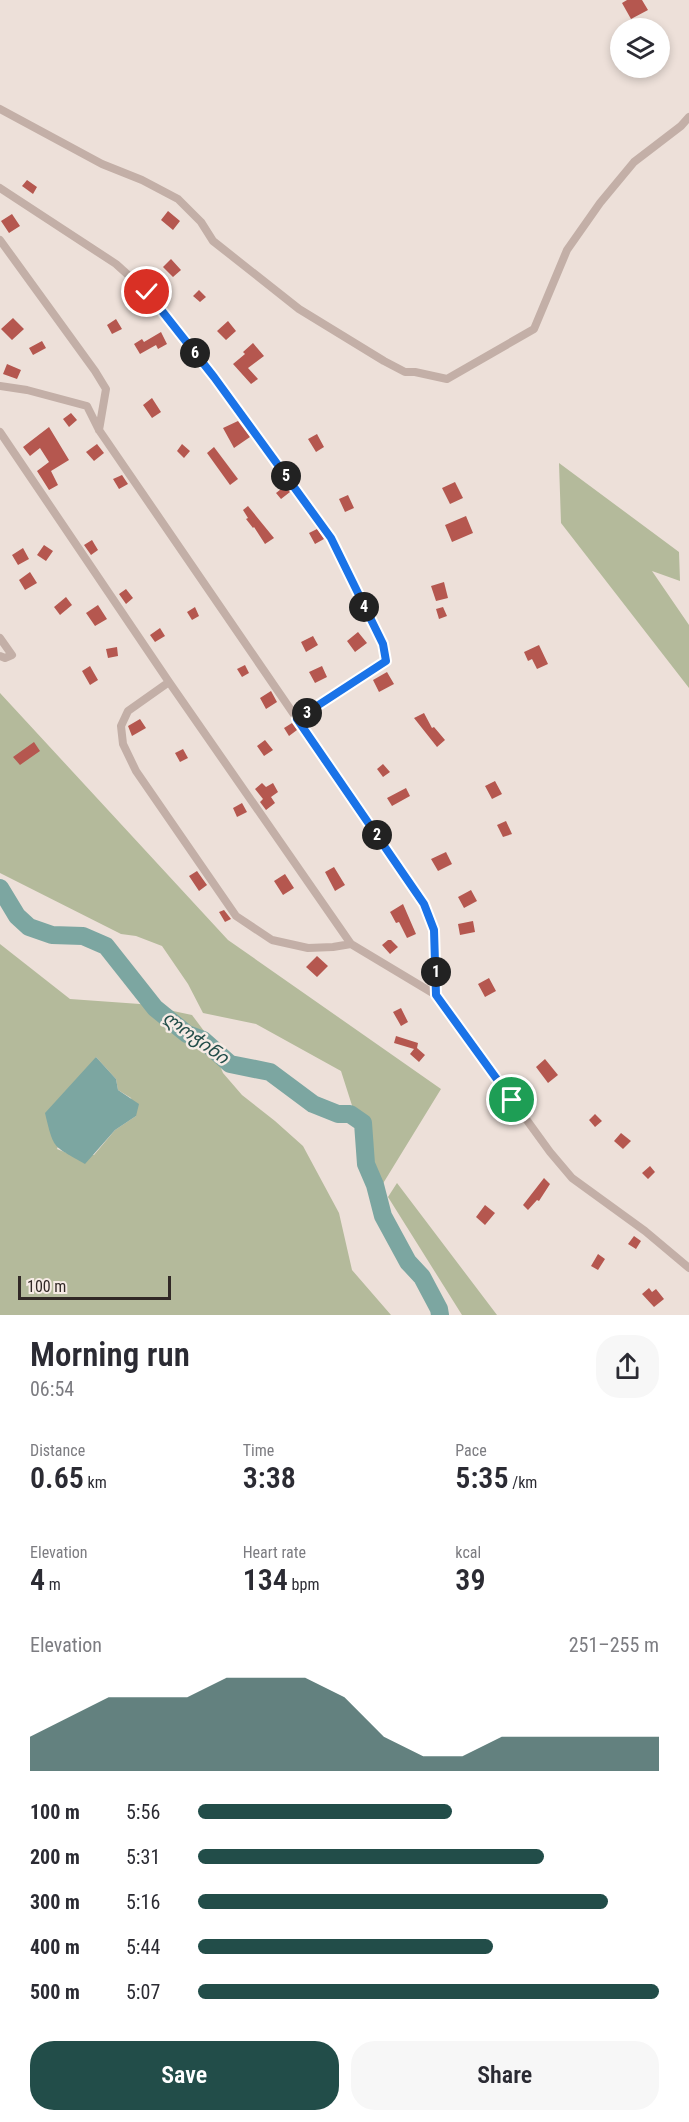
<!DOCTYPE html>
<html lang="en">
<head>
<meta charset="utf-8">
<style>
  :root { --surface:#fff; --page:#f7f7f7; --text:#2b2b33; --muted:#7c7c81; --accent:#224d49 }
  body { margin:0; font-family:"Roboto Condensed","Noto Sans Georgian",sans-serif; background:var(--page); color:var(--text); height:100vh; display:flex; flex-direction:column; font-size:22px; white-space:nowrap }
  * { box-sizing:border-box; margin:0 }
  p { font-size:20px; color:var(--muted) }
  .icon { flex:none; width:33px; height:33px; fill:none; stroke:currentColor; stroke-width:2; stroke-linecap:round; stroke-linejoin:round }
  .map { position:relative; height:1315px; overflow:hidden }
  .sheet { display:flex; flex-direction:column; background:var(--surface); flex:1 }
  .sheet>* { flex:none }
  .controls { position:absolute; left:610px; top:18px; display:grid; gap:12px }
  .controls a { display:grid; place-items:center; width:60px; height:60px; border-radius:50%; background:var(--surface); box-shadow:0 3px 9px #0003; font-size:30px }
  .scale { position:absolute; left:18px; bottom:15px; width:153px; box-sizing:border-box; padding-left:6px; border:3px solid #312826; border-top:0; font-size:16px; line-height:21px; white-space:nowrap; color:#312826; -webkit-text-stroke:4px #f6ebe5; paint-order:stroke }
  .pin { position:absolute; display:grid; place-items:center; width:51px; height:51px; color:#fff; margin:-26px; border:3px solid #fff; border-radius:50%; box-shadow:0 2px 6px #0007 }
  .km { position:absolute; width:30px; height:30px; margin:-15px; border-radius:50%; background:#222; color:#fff; font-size:16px; line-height:30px; text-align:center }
  .round { display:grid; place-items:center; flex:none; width:63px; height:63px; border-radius:24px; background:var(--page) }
  .headline { display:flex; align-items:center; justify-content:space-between; height:102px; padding:0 30px }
  h1 { font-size:33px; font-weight:600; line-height:45px }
  .stats { display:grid; grid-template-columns:repeat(3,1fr); gap:9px; height:102px; padding:6px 30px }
  .stats div { display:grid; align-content:center }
  .stats b { font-size:30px; font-weight:600 }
  .stats small { font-size:16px; font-weight:400 }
  .stats p { font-size:16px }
  .chart { height:168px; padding:12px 30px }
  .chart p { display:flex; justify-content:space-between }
  .chart svg { width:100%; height:108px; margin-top:6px; fill:var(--accent); opacity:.7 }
  .cta { display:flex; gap:12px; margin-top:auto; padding:12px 30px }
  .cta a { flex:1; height:69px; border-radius:24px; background:var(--accent); color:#fff; font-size:24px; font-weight:600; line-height:69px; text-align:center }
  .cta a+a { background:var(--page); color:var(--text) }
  ul { padding:0 30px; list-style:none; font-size:20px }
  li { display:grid; grid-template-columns:96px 72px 1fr; align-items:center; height:45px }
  li i { height:15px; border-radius:8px; background:var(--accent) }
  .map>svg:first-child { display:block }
  .green { fill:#b4ba9b; fill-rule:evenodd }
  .water { fill:#7ca6a1 }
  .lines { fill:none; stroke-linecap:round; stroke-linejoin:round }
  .river { stroke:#7ca6a1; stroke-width:18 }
  .building { fill:#b5574f }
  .street { stroke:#c3afa7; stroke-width:8 }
  .route-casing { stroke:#fff; stroke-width:12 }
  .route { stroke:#1a73e8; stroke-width:8 }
  .labels { text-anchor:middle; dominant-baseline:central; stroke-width:5; stroke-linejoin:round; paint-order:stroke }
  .water-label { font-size:18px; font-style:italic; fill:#224d49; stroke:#f6ebe5 }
</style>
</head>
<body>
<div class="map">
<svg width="689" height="1315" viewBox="0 0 689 1315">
  <rect width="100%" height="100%" fill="#ede0d9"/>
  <path class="green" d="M559,463L679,552L680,581L652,571L689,625V688L561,523Z
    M0,693L228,940L441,1089L379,1190L341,1071L256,1024L203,1013L188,984L162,946L136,936L121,934L0,873Z
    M0,944L70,999L140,1004L192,1015L207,1035L223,1073L242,1095L275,1121L303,1146L339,1213L352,1270L391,1315H0ZM96,1057L116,1079L118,1090L131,1098L136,1116L115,1130L94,1155L67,1153L57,1149Z
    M397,1183L497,1315H462L388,1197Z"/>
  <path class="water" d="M96,1057L116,1079L118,1090L139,1104L136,1116L115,1130L85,1164C53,1145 54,1151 45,1113Z"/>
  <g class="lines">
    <path class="river" d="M0,888L17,916L29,927L52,935L83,936L106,946L155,1008L187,1034L203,1040L230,1064L270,1072L313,1104L338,1114H350L363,1123L366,1164L375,1185L383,1216L408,1262L422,1277L439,1309L440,1315"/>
  </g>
  <path class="building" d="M627,0H642L648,10L631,19L622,3Z
    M27,180L37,187L33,194L22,186Z
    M168,211L180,221L173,230L161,220Z
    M12,214L20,226L9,233L1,221Z
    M171,259L181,270L173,277L163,267Z
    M199,290L206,297L200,302L193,296Z
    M13,318L24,329L12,340L1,329Z
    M116,319L122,329L112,334L107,325Z
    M228,321L236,331L226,340L217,331Z
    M161,332L167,344L158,349L156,345L140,354L134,344L142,339L144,342Z
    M42,341L46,348L33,355L29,348Z
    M253,343L264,356L248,368L258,379L251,384L233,364L245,354L243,352Z
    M7,364L21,370L17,379L3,374Z
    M152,398L161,412L152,418L143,405Z
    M71,413L77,420L69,427L63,419Z
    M238,421L250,437L234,448L223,428Z
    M49,427L69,460L51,471L58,485L49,490L37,471L49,462L40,448L30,456L23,447Z
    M317,434L324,447L316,452L308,439Z
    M97,444L104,453L94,461L86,452Z
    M182,444L190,451L184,458L177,451Z
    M214,447L238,479L230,485L207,453Z
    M122,475L128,484L119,489L113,479Z
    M455,482L463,498L450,504L442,488Z
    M285,486L290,492L281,499L276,493Z
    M348,495L354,508L345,512L339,499Z
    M248,506L274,538L265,544L254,527L253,528L246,519L248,518L243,510Z
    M466,516L473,533L452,542L445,525Z
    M317,529L324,539L315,544L309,533Z
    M92,540L98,550L91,555L84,545Z
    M44,545L53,551L46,561L37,555Z
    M23,548L29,559L18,565L12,555Z
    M30,572L37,583L25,590L19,580Z
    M444,582L448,598L436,601L431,586Z
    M126,589L133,598L126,604L119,594Z
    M66,597L72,605L60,615L54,607Z
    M98,605L107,619L95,626L86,613Z
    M195,607L199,616L192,620L187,612Z
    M443,607L447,616L439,619L436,609Z
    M160,628L165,636L155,642L150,635Z
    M358,632L367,643L355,652L347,641Z
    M313,636L318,645L306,652L301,642Z
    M539,645L548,664L537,669L532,659L528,661L524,652Z
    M117,647L118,656L108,658L106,649Z
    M245,665L249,673L242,677L237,669Z
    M90,666L98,680L90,685L82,671Z
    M322,666L327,677L315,683L309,672Z
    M387,672L394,684L379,692L373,680Z
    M271,691L277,702L266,709L260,698Z
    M424,713L432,728L434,727L445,740L437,747L414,718Z
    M140,719L146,728L132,736L128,726Z
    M292,723L297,730L289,736L284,728Z
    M265,740L273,750L264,756L257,746Z
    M34,742L40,751L20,765L13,757Z
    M183,749L188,758L180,762L175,753Z
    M383,764L390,772L383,777L377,769Z
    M495,781L502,794L492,799L485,786Z
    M262,783L266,787L273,783L278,792L271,797L275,803L266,810L260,802L263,799L255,789Z
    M406,788L410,796L392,806L387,798Z
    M242,803L247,812L237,817L233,808Z
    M506,821L512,834L503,837L497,825Z
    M446,852L452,864L438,871L431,859Z
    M334,867L345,885L335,891L325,872Z
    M197,871L207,885L199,891L189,876Z
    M285,874L294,888L283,895L274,881Z
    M471,890L477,901L464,908L458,897Z
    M403,904L416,934L407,938L399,922L396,923L390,912Z
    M224,910L231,919L225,922L219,912Z
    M473,921L475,932L460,935L458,924Z
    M388,940H391L398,947L390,954L382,945Z
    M317,956L328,966L317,977L306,967Z
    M489,978L496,991L485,997L478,984Z
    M401,1008L408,1022L401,1026L393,1012Z
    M396,1036L418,1043L417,1048L425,1055L419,1062L410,1054L414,1049L394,1043Z
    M545,1059L558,1075L548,1083L536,1067Z
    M595,1114L602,1121L595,1127L589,1120Z
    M621,1133L631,1141L623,1149L614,1141Z
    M650,1166L655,1172L648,1179L642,1173Z
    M544,1178L550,1184L539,1201L537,1200L528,1210L523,1205Z
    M485,1205L495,1213L485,1225L476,1217Z
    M634,1236L641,1241L636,1249L628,1244Z
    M598,1254L605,1259L598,1270L591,1266Z
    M649,1288L652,1292L656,1289L664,1299L654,1307L642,1294Z"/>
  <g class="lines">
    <path class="street" d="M0,109L102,164L142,180L178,199L201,222L213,241L299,309L384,361L405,372H415L447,379L534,329L567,250L600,203L634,162L681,126L689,117
      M0,188L116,264L147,292L214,377L331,538L383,644L386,661L297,719
      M0,240L95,371L106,389L99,430
      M0,386L27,390L87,406L99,430L424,904L434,930L436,995L550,1152L572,1178L645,1231L689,1268
      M0,432L169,682L351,944L436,995
      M0,638L12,655L5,658L0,656
      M169,682L128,711L121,726L123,744L136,771L236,916L272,940L308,948L333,947L351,944"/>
  </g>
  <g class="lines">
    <g class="route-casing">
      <path id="route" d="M147,292L214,377L331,538L383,644L386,661L297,719L424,904L434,930L436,995L512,1100"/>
    </g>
    <use href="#route" class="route"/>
  </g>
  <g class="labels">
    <g class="water-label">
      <text transform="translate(196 1037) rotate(36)">ლოჭინი</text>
    </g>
  </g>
</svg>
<div class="controls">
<a><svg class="icon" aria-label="layers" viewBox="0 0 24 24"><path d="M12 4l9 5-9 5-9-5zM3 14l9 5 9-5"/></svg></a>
</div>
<div class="scale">100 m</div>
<div class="pin" style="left:512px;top:1100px;background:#1e9e55"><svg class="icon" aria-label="arrive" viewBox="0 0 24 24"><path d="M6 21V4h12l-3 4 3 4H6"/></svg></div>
<div class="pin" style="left:147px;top:292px;background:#d93025"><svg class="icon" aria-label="check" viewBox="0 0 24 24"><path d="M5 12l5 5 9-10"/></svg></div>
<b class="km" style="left:436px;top:972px">1</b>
<b class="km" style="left:377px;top:835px">2</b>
<b class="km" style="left:307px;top:713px">3</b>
<b class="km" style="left:364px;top:607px">4</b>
<b class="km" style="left:286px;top:476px">5</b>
<b class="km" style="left:195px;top:353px">6</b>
</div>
<section class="sheet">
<div class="headline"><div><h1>Morning run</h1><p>06:54</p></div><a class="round"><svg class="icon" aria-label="share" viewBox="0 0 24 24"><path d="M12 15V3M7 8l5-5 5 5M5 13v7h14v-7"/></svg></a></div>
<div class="stats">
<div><p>Distance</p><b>0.65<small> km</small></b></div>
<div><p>Time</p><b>3:38</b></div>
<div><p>Pace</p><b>5:35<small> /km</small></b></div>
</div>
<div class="stats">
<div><p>Elevation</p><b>4<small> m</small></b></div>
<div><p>Heart rate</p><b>134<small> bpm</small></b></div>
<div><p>kcal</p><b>39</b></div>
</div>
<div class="chart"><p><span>Elevation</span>251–255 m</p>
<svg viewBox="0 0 160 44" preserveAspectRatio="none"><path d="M0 44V30L10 22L20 14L30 14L40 14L50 6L60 6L70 6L80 14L90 30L100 38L110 38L120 30L130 30L140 30L150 30L160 30V44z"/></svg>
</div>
<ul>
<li><b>100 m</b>5:56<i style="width:55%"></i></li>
<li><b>200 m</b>5:31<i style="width:75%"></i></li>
<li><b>300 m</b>5:16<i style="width:89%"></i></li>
<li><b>400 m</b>5:44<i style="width:64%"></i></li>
<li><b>500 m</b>5:07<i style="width:100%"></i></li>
</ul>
<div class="cta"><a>Save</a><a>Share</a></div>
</section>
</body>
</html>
